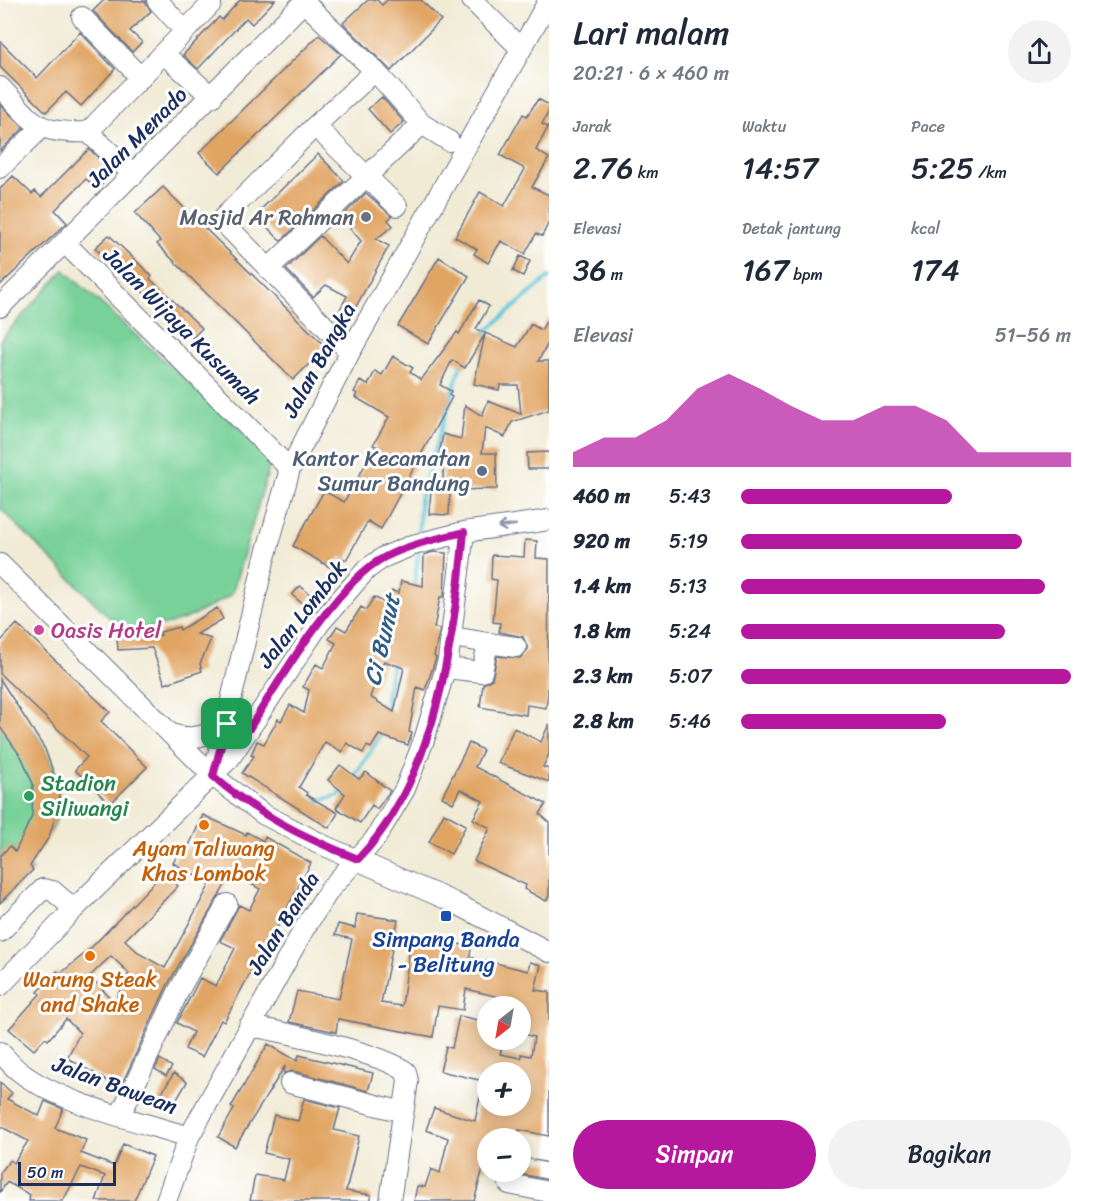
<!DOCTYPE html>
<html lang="id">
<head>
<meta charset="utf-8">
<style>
  :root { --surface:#fff; --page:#f2f2f3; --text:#1f2937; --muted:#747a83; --accent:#b5179e }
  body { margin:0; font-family:Sriracha,sans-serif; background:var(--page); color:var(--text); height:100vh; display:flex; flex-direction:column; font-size:22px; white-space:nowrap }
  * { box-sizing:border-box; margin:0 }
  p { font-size:20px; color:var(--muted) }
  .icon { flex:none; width:33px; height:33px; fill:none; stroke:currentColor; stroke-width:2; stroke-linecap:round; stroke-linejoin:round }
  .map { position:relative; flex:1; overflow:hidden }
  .side { display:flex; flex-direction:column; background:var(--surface); width:546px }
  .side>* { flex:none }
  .needle { width:39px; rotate:211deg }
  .tools { position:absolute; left:477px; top:996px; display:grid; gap:12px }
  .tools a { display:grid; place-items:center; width:54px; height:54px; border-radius:50%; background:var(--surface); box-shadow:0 3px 15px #0003; font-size:30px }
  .scale { position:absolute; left:18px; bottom:15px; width:98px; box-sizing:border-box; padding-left:6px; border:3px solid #1b2f5e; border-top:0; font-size:16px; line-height:21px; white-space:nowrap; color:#1b2f5e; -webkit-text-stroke:4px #fff; paint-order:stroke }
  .pin { position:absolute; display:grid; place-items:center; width:51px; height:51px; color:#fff; margin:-26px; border-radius:12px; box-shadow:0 3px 9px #0006 }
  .round { display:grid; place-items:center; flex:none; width:63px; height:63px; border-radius:32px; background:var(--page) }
  .overview { display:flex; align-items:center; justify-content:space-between; height:102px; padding:0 24px }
  h1 { font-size:33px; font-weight:600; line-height:45px }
  .metrics { display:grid; grid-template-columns:repeat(3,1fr); gap:9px; height:102px; padding:6px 24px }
  .metrics div { display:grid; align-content:center }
  .metrics b { font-size:30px; font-weight:600 }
  .metrics small { font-size:16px; font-weight:400 }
  .metrics p { font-size:16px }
  .chart { height:168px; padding:12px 24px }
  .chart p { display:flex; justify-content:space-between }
  .chart svg { width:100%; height:108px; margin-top:6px; fill:var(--accent); opacity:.7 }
  .cta { display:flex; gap:12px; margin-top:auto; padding:12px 24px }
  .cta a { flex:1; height:69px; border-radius:36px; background:var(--accent); color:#fff; font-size:24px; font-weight:600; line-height:69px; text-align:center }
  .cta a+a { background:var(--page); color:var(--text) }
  ul { padding:0 24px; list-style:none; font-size:20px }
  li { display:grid; grid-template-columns:96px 72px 1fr; align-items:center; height:45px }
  li i { height:15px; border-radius:8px; background:var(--accent) }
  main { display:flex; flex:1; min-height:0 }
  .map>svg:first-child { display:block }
  .green { fill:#78d198; stroke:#4a807b; stroke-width:1.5 }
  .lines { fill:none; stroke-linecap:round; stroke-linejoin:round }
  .stream { stroke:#5ec6db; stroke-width:4 }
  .building { fill:#e1a564; fill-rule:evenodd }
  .minor-casing { stroke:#667188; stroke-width:22 }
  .minor { stroke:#fff; stroke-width:20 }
  .oneway { stroke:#8d97ae }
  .route-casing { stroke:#fff; stroke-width:12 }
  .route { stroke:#b5179e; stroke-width:8 }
  .worship-dot { fill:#6b7280; stroke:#fff; stroke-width:2 }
  .service-dot { fill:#5c6f8a; stroke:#fff; stroke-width:2 }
  .hotel-dot { fill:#d1479c; stroke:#fff; stroke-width:2 }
  .leisure-dot { fill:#2e9e5b; stroke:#fff; stroke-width:2 }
  .food-dot { fill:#e8710a; stroke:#fff; stroke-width:2 }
  .transit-dot { fill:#1a4fb4; stroke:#fff; stroke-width:2 }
  .labels { text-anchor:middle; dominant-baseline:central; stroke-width:6; stroke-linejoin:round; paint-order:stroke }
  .street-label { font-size:22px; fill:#1b2f5e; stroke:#fff }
  .worship-label { font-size:22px; fill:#5b616d; stroke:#fff; text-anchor:end }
  .service-label { font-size:22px; fill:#4e5e75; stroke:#fff; text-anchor:end }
  .hotel-label { font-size:22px; fill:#b23c85; stroke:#fff; text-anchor:start }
  .leisure-label { font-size:22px; fill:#27864d; stroke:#fff; text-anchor:start }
  .food-label { font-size:22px; fill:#c56008; stroke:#fff }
  .transit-label { font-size:22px; fill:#164399; stroke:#fff }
  .water-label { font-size:24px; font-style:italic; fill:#2f5c84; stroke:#fff }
</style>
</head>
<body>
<main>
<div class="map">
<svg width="549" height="1201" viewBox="0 0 549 1201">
  <rect width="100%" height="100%" fill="#fff"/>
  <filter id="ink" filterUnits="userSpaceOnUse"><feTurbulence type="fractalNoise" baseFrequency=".0167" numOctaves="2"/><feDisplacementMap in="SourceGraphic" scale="12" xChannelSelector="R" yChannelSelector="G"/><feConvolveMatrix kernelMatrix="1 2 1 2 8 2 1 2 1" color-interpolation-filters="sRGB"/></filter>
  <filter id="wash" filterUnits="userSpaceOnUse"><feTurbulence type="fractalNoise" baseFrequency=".008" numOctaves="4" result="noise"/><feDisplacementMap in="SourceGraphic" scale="24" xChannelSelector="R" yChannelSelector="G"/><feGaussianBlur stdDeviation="1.35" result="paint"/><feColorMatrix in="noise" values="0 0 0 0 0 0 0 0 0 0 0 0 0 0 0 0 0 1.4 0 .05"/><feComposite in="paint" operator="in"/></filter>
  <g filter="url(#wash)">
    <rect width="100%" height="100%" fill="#f1ebd5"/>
    <path class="green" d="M64,270L272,458L232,594C197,615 163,634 120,628L0,508L3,402L0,340Z
      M0,695C36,725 72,777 54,826C48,840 37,852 28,865L33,870L0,903Z"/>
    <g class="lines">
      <path class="stream" d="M483,334L549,277
        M419,537L420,499L462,362
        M414,587L419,550
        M387,713L386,698L393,661
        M352,780L382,734
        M312,803L339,795L346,789"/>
    </g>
    <g id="blocks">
      <path class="building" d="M104,0L145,1L151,11L130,31L142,42L132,52L93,11Z
        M240,0H275L252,24L246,18L198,69L183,55L219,17L222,20Z
        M368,0H377L382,5L387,0H421L441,20L391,71L343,23Z
        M80,32L115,69L81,106L66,92L46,112L0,67V41L37,78Z
        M319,35L341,54L219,173L199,153Z
        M382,97L404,122L390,134L368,109Z
        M538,99L549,105V111L542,124L548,127L536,150L549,158L532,187L549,195V222L542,236L536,234L525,254L501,241L488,263L474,254L477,249L455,237L480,192L504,206L525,169L500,155L523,114L527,116Z
        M0,104L24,128L0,151Z
        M89,149L113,172L98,189L86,179L55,210L67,223L0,285V189L13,176L32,194L35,191L41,197Z
        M318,154L344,181L281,241L255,215Z
        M163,187L326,347L293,380L157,244L160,241L135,213Z
        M366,193L392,216L388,220L393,226L376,239L389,246L346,325L335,319L347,296L326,285L313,297L286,269L320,236L347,264L361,241L341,217Z
        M109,235L152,276L150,279L202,328L193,338L95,248Z
        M520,256L530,261L523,276L513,271Z
        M439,257L469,276L428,344L398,326Z
        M479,300L489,306L476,329L517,347L531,324L541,330L549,317V342L538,361H549V410L512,422L505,437L485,428L482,453H496L497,489L454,490L450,492L449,515L429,514L432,479L443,480L444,456L439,455L443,434L461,439L465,405L482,416L488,401L521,414L518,385H500L499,390L474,384L485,334L465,368L452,360L440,385L451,391L449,395L452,397L381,529L368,521L346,560L340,557L333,569L293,546L324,491L344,502L376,446L373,445L389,417L355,397L357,394L354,392L360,381L368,385L375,371L382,375L393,356L413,368L410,372L421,380L457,332L459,334Z
        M549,452V469H528L527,453Z
        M525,540L537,541L536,558L549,559L548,694L546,708L527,705L526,715L480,707L483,684L492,679L497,656L520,658L528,649L523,637L499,632L500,623L493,622L497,580L491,579L492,555L524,557Z
        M433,552L446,553L444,597H440L434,628L440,629L434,656L436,658L425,690L417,687L409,732L412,733L408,745L379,735L371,748L367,746L363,753L347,743L342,752L325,742L299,787L307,793L306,795L338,813L329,828L242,773L254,756L251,755L257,741L264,744L278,719L281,721L290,705L304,713L309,690L303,687L316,664L323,668L336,643L329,639L337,626L346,631L361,607L366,610L374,597L387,604L392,591L399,593L401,581L423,586L424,555ZM384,661L404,668L394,712L370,697Z
        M300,586L312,596L304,605L292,595Z
        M217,608L223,619L197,634L211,639L200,664L202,671L165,684L152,648L118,650L117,638L161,635L160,632L179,627L180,630Z
        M17,624L110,712L101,721L147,767L110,804L75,770L87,757L0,674V642Z
        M0,679L45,749L59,788V804L49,837L30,866L33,870L0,903V856L10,846L15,852L32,816L33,784L22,758L0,727Z
        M549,724V754L543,767L549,769V782L498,763L514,728L541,742Z
        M469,743L483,750L475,767L546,804L540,814L549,822V896L546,901L524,889L526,885L474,861L490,828L473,819L483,801L460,789L453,803L442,797Z
        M340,765L359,779L366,772L390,791L377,809L372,805L360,823L336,808L345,794L328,780Z
        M444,813L466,825L451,854L429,842Z
        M203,815L246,835L247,832L263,841L265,837L311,863L262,956L260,955L224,1022L221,1020L202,1057L185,1049L193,1032L177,1023L200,978L216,986L235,948L220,941L239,905L249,910L260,889L232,873L168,984L120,1088L67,1058L80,1033L66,1019L48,1040L45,1038L34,1050L9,1029L40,994L38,992L57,971L60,974L90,949L164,872L178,886L125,940L140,954L165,968L210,884L173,863L182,847L187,850ZM111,956L129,973L114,1002L90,976Z
        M357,914L398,920L381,1003L402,1006L411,938L471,946L470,957L528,971L530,962L541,965L535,990L549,992V1136L519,1130L517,1138H488V1169L483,1168L474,1201H414L417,1186L425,1187L431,1169L440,1173L448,1138L426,1130L434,1108L475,1121L483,1083L488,1084V1106H520V1072H488V1082L440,1071L446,1047L452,1048L459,1016L488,1022V1040H504L500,1054L521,1058V1054L531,1056L534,1037L520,1033V1006H497L499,997L466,989L463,1010L438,1006L433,1037L338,1019L336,1032L289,1022L297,991L339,999L352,939L335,935L338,924L355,928Z
        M268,1044L297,1061L299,1055L373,1073L368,1091L293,1071L284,1073L285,1066L235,1147L218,1137L234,1109L231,1107Z
        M160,1059L172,1067L166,1076L155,1069Z
        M174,1073L187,1082L170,1111L156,1102Z
        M0,1082L12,1093L7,1099L39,1116L45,1101L63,1109L55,1128L86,1140L81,1153L114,1166L123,1144L153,1156L134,1201H96L105,1176L81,1167L63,1201H29L30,1195L7,1182L0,1192V1173L10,1160L14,1163L28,1141L0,1126Z
        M304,1099L340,1108L334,1130L359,1136L346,1191L371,1195V1201H250L255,1175L284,1180L289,1159L264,1153L274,1115L298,1121Z
        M520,1157L549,1163V1180L520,1174Z"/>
    </g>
  </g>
  <g filter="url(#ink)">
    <use href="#blocks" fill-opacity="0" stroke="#667188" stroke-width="1.5"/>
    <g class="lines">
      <g class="minor-casing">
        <path id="minor" d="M157,0L184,30
          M472,0L521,49
          M82,17L141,78
          M164,54L212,97
          M0,87C35,123 35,134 88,132L134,175
          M422,124L449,141
          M315,126L397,206
          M88,132L211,4
          M0,168L41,128
          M65,243L290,469
          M268,269L422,124L375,71L304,2
          M0,307L306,0
          M350,352L224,223L223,218L315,126L375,71
          M0,564L213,776L263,814L325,846L453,902L549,952
          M453,637L488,643
          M446,668L482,672L488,643L516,647
          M171,734C193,741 207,736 227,724L231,728
          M213,776L264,561L290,469L350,352L549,0
          M0,932L43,889L53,891L74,909
          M0,986L74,909L230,758L320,623L367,569L384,557L413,545L464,532L549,520
          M249,1026C279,1031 386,1054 406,1072L408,1081L390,1201
          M0,1052C6,1058 12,1066 20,1072C61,1104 139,1121 189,1137
          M290,1083L403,1112
          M120,1116L179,990L227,904
          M509,1184L549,1192
          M166,1201L189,1137L304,929L330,889L375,839L405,789L424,740L448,660L464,532"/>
      </g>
      <use href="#minor" class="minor"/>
    </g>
    <defs><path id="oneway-shaft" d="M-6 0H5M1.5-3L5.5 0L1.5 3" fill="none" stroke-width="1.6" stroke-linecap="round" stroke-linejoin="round" transform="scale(1.5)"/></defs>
    <use class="oneway" href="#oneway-shaft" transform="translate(507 526) rotate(172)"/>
  </g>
  <g class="lines" filter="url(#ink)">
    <g class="route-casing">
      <path id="route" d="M464,532C454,638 436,780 358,859C305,838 256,814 213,776L227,724L238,732L249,729C278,683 337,581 385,557C410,544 438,539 464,532Z"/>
    </g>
    <use href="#route" class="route"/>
  </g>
  <circle class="worship-dot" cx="366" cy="217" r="6"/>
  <circle class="service-dot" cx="482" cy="471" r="6"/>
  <circle class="hotel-dot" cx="39" cy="630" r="6"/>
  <circle class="leisure-dot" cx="29" cy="796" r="6"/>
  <g class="food-dot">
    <circle cx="204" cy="825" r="6"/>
    <circle cx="90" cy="956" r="6"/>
  </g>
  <rect class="transit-dot" x="440" y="910" width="12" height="12" rx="3"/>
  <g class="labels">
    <g class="street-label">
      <text transform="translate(137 137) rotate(-45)">Jalan Menado</text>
      <text transform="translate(182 326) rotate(45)">Jalan Wijaya Kusumah</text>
      <text transform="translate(319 360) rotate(-61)">Jalan Bangka</text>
      <text transform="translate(302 614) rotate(-52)">Jalan Lombok</text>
      <text transform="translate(283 923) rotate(-58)">Jalan Banda</text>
      <text transform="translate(115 1085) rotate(20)">Jalan Bawean</text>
    </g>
    <g class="worship-label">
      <text x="354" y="217">Masjid Ar Rahman</text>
    </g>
    <g class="service-label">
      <text x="470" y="458">Kantor Kecamatan<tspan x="470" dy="25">Sumur Bandung</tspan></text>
    </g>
    <g class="hotel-label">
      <text x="51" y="630">Oasis Hotel</text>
    </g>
    <g class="leisure-label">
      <text x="41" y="783">Stadion<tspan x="41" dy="25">Siliwangi</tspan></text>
    </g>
    <g class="food-label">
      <text x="204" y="848">Ayam Taliwang<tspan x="204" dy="25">Khas Lombok</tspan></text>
      <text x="90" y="979">Warung Steak<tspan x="90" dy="25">and Shake</tspan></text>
    </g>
    <g class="transit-label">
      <text x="446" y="939">Simpang Banda<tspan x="446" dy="25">- Belitung</tspan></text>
    </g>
    <g class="water-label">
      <text transform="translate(382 640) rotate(-77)">Ci Bunut</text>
    </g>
  </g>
</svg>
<div class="tools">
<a><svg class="needle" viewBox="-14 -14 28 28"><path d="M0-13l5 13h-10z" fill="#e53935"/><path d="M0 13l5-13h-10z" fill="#747a83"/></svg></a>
<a>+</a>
<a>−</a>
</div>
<div class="scale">50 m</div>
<div class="pin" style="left:227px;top:724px;background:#1e9e55"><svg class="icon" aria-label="arrive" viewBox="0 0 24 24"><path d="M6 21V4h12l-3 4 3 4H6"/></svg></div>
</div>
<section class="side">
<div class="overview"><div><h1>Lari malam</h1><p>20:21 · 6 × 460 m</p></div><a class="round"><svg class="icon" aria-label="share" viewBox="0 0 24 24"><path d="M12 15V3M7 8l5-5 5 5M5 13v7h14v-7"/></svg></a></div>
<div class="metrics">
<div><p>Jarak</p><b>2.76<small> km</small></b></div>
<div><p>Waktu</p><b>14:57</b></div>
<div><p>Pace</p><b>5:25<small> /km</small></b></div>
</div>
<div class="metrics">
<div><p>Elevasi</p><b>36<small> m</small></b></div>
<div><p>Detak jantung</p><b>167<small> bpm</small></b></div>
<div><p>kcal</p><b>174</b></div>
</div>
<div class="chart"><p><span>Elevasi</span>51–56 m</p>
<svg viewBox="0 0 160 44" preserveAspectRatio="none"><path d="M0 44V38L10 32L20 32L30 25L40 12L50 6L60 12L70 19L80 25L90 25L100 19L110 19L120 25L130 38L140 38L150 38L160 38V44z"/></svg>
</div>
<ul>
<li><b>460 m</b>5:43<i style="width:64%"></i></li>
<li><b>920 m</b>5:19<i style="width:85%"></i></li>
<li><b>1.4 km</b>5:13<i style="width:92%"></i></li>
<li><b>1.8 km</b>5:24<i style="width:80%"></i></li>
<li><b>2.3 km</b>5:07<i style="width:100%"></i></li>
<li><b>2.8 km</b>5:46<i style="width:62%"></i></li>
</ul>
<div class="cta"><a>Simpan</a><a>Bagikan</a></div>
</section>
</main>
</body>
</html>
